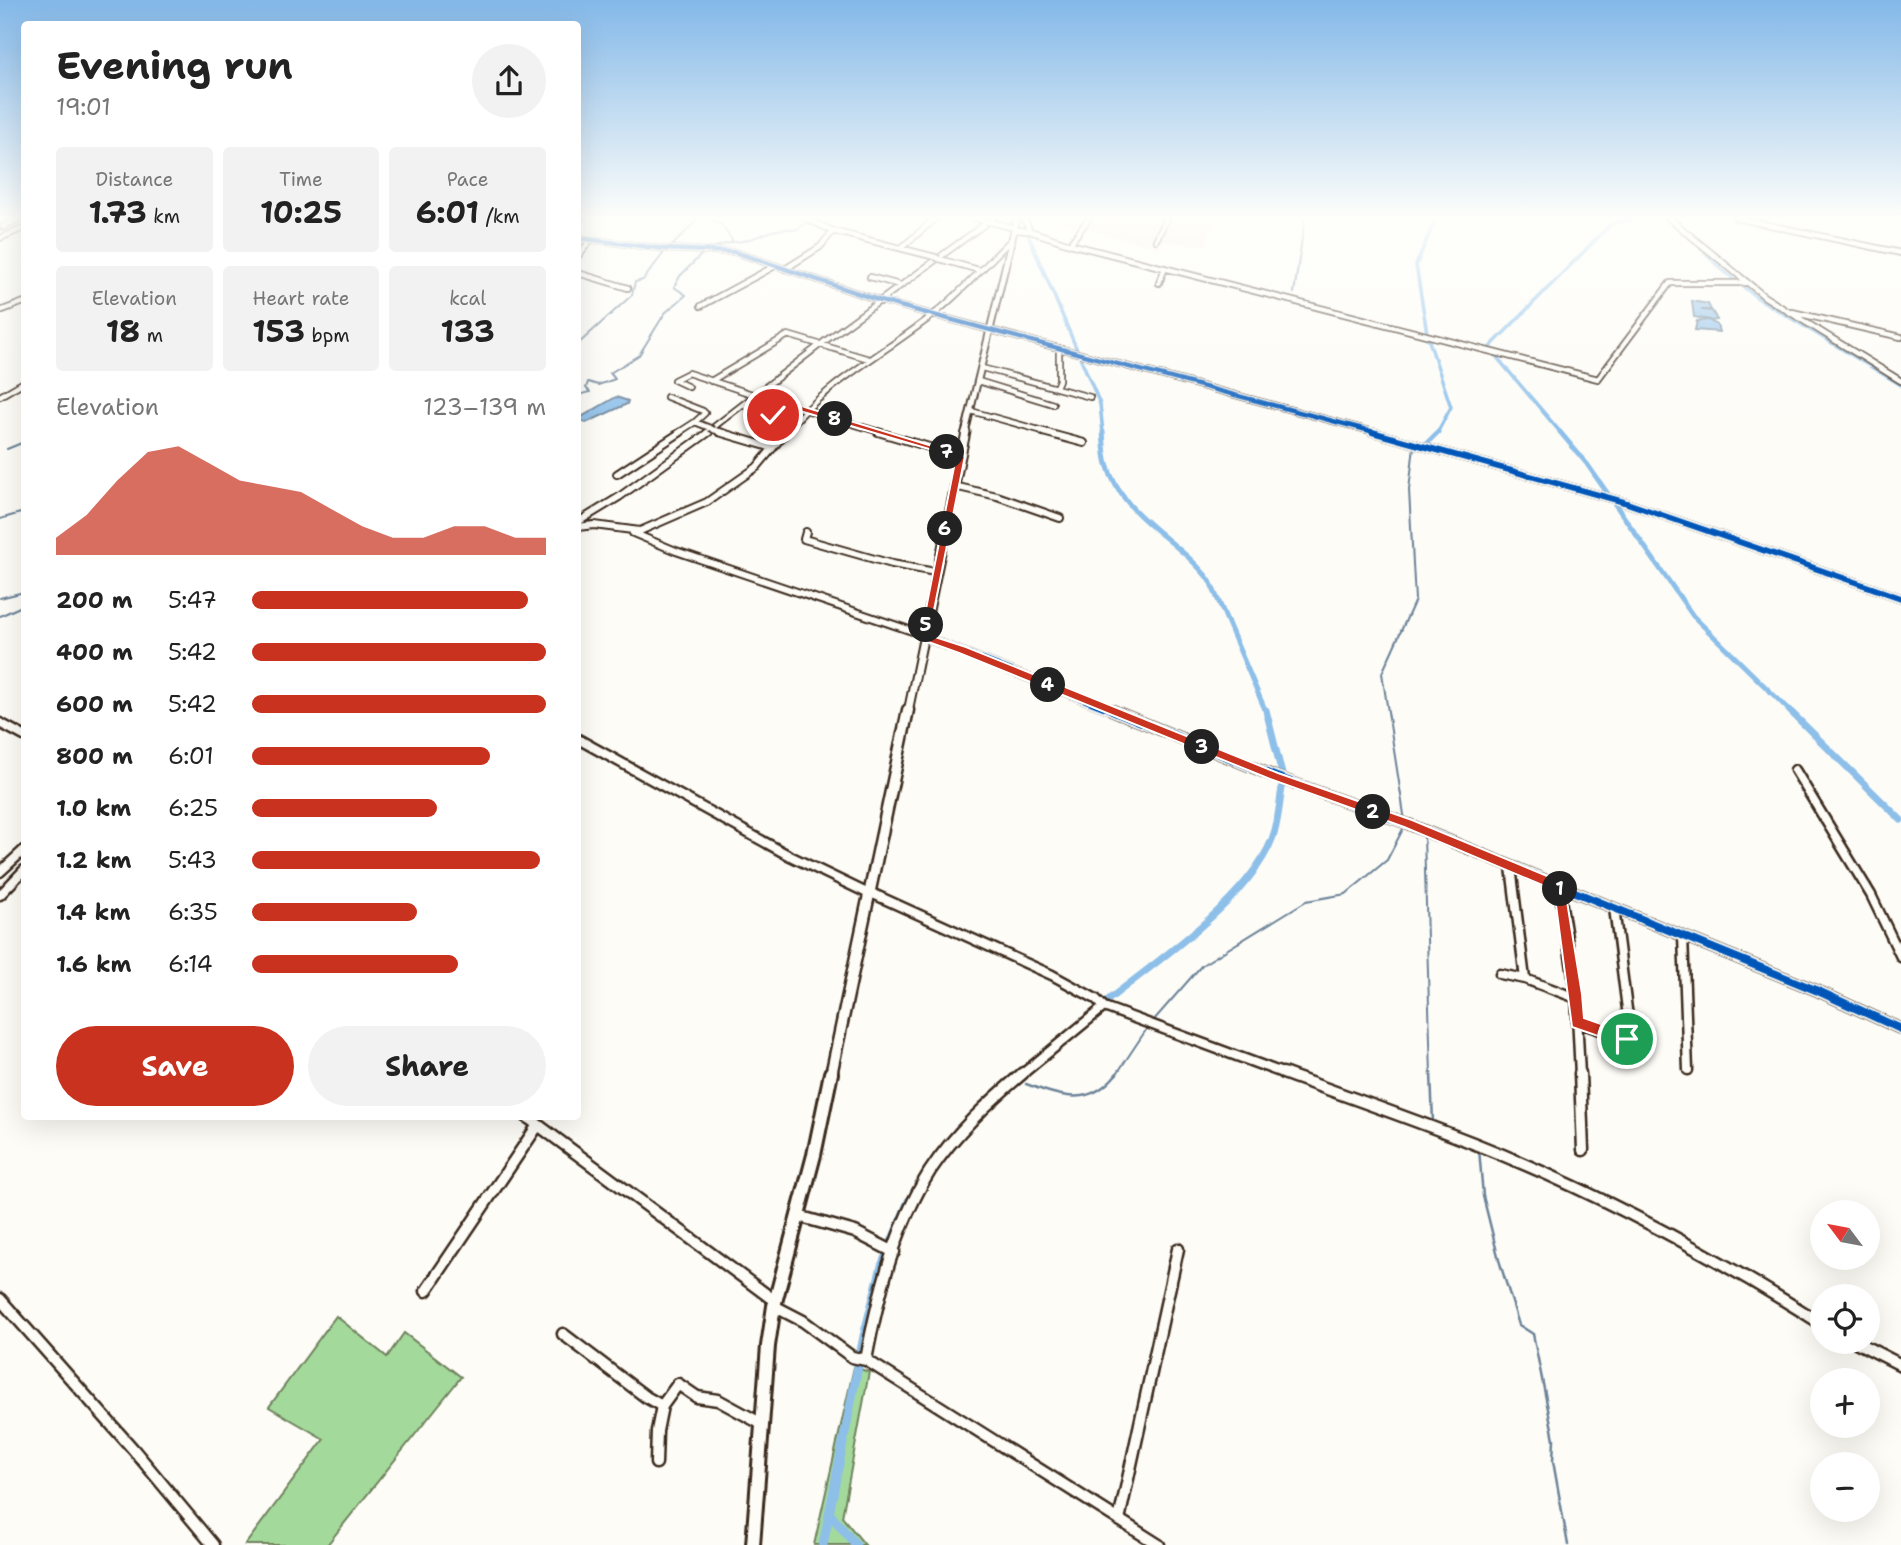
<!DOCTYPE html>
<html lang="en">
<head>
<meta charset="utf-8">
<style>
  :root { --surface:#fff; --page:#f2f2f2; --text:#222; --muted:#767676; --accent:#c8321e }
  body { margin:0; font-family:"Shantell Sans",sans-serif; background:var(--page); color:var(--text); height:100vh; display:flex; flex-direction:column; font-size:26px; white-space:nowrap }
  * { box-sizing:border-box; margin:0 }
  p { font-size:23px; color:var(--muted) }
  .icon { flex:none; width:38px; height:38px; fill:none; stroke:currentColor; stroke-width:2; stroke-linecap:round; stroke-linejoin:round }
  .map { position:relative; flex:1; overflow:hidden }
  .details { position:absolute; left:21px; top:21px; width:560px; height:1099px; display:flex; flex-direction:column; background:var(--surface); border-radius:7px; box-shadow:0 7px 28px #0002 }
  .details>* { flex:none }
  .needle { width:46px; rotate:302deg }
  .buttons { position:absolute; left:1810px; top:1200px; display:grid; gap:14px }
  .buttons a { display:grid; place-items:center; width:70px; height:70px; border-radius:50%; background:var(--surface); box-shadow:0 7px 28px #0002; font-size:35px }
  .pin { position:absolute; display:grid; place-items:center; width:60px; height:60px; color:#fff; margin:-30px; border:4px solid #fff; border-radius:50%; box-shadow:0 2px 7px #0007 }
  .km { position:absolute; width:35px; height:35px; margin:-18px; border-radius:50%; background:#222; color:#fff; font-size:19px; line-height:35px; text-align:center }
  .round { display:grid; place-items:center; flex:none; width:74px; height:74px; border-radius:37px; background:var(--page) }
  .head { display:flex; align-items:center; justify-content:space-between; height:119px; padding:0 35px }
  h1 { font-size:38px; font-weight:700; line-height:52px }
  .stats { display:grid; grid-template-columns:repeat(3,1fr); gap:10px; height:119px; padding:7px 35px }
  .stats div { display:grid; align-content:center; border-radius:7px; background:var(--page); text-align:center }
  .stats b { font-size:30px; font-weight:700 }
  .stats small { font-size:19px; font-weight:400 }
  .stats p { font-size:19px }
  .chart { height:196px; padding:14px 35px }
  .chart p { display:flex; justify-content:space-between }
  .chart svg { width:100%; height:126px; margin-top:7px; fill:var(--accent); opacity:.7 }
  .button { display:flex; gap:14px; margin-top:auto; padding:14px 35px }
  .button a { flex:1; height:80px; border-radius:42px; background:var(--accent); color:#fff; font-size:28px; font-weight:700; line-height:80px; text-align:center }
  .button a+a { background:var(--page); color:var(--text) }
  ul { padding:0 35px; list-style:none; font-size:23px }
  li { display:grid; grid-template-columns:112px 84px 1fr; align-items:center; height:52px }
  li i { height:18px; border-radius:9px; background:var(--accent) }
  .map>svg:first-child { display:block }
  .built { fill:#fbe8e3 }
  .green { fill:#a4d99c; stroke:#70825d; stroke-width:2 }
  .water { fill:#8dbfe9; stroke:#6c8398; stroke-width:2 }
  .lines { fill:none; stroke-linecap:round; stroke-linejoin:round }
  .stream-far1 { stroke:#6c8398; stroke-width:2 }
  .stream { stroke:#6c8398; stroke-width:2.5 }
  .canal-far3 { stroke:#8dbfe9; stroke-width:3.5 }
  .canal-far2 { stroke:#8dbfe9; stroke-width:5 }
  .canal-far1 { stroke:#8dbfe9; stroke-width:7 }
  .canal { stroke:#8dbfe9; stroke-width:9 }
  .minor-far3-casing { stroke:#3b2a1e; stroke-width:8 }
  .minor-far2-casing { stroke:#3b2a1e; stroke-width:10 }
  .minor-far1-casing { stroke:#3b2a1e; stroke-width:13 }
  .minor-casing { stroke:#3b2a1e; stroke-width:15 }
  .major-far3-casing { stroke:#3b2a1e; stroke-width:9 }
  .major-far2-casing { stroke:#3b2a1e; stroke-width:11 }
  .major-far1-casing { stroke:#3b2a1e; stroke-width:15 }
  .major-casing { stroke:#3b2a1e; stroke-width:18 }
  .minor-far3 { stroke:#fdfcf7; stroke-width:4.5 }
  .minor-far2 { stroke:#fdfcf7; stroke-width:6 }
  .minor-far1 { stroke:#fdfcf7; stroke-width:8 }
  .minor { stroke:#fdfcf7; stroke-width:10 }
  .major-far3 { stroke:#fdfcf7; stroke-width:5 }
  .major-far2 { stroke:#fdfcf7; stroke-width:7 }
  .major-far1 { stroke:#fdfcf7; stroke-width:10 }
  .major { stroke:#fdfcf7; stroke-width:12 }
  .minor-bridge-casing { stroke:#3b2a1e; stroke-width:8; stroke-linecap:butt }
  .minor-bridge { stroke:#fdfcf7; stroke-width:4.5 }
  .cycleway-far2-casing { stroke:#fdfcf7; stroke-width:7 }
  .cycleway-far1-casing { stroke:#fdfcf7; stroke-width:10 }
  .cycleway-casing { stroke:#fdfcf7; stroke-width:12 }
  .cycleway-far2 { stroke:#0057b8; stroke-width:4.5 }
  .cycleway-far1 { stroke:#0057b8; stroke-width:6 }
  .cycleway { stroke:#0057b8; stroke-width:8 }
  .route { fill:#c8321e; stroke:#fff; stroke-width:2 }
</style>
</head>
<body>
<div class="map">
<svg width="1901" height="1545" viewBox="0 0 1901 1545">
  <rect width="100%" height="100%" fill="#fdfcf7"/>
  <filter id="ink" filterUnits="userSpaceOnUse"><feTurbulence type="fractalNoise" baseFrequency=".0143" numOctaves="2"/><feDisplacementMap in="SourceGraphic" scale="14" xChannelSelector="R" yChannelSelector="G"/><feConvolveMatrix kernelMatrix="1 2 1 2 8 2 1 2 1" color-interpolation-filters="sRGB"/></filter>
  <g filter="url(#ink)">
    <path class="built" d="M1043,218H1214L1206,246L1160,241L1159,248Z"/>
    <path class="green" d="M336,1316L387,1357L404,1333L461,1377L327,1545H245L324,1439L269,1407Z
      M854,1367L869,1372L842,1517L865,1545H814Z"/>
    <path class="water" d="M1692,301L1708,304L1711,310H1701L1712,311L1717,320L1710,321L1717,325L1719,332L1695,330L1697,321L1710,320L1694,317Z
      M616,397L628,401L627,404L586,423L578,419Z"/>
    <g class="lines">
      <path class="stream-far1" d="M706,218L721,224L733,242L708,249
        M1304,223L1305,218
        M733,242C757,242 770,225 795,230L808,222
        M671,247L699,218
        M1294,293L1304,225
        M578,344L632,295L635,282L643,280L666,250
        M578,395L590,392L586,388L588,382L598,385L615,379L610,373L639,355L665,313L686,295L674,287L680,276L703,253
        M7,449L24,442
        M0,519L24,512
        M0,598L24,592
        M0,616L24,605
        M1405,821L1382,673L1415,600L1409,490L1414,446
        M1424,836L1431,1075
        M1153,1021L1202,965L1306,901L1346,894L1387,860L1404,827
        M1116,1075L1148,1027"/>
      <path class="stream" d="M1431,1073L1433,1122L1478,1140
        M1026,1084C1062,1097 1090,1108 1117,1073
        M1479,1149L1483,1196L1499,1260L1519,1325L1533,1334L1554,1439L1553,1461L1568,1545"/>
      <path class="canal-far3" d="M1021,218L1100,404L1103,433
        M1663,218L1680,229
        M1689,236L1720,268L1756,297L1901,385
        M1427,333L1416,265L1436,218
        M1427,335L1451,407L1437,433
        M1561,433L1489,348L1611,224L1637,218"/>
      <path class="canal-far2" d="M1103,432C1104,442 1104,454 1107,464C1122,518 1179,539 1210,581L1266,712
        M1560,432L1587,464L1693,616L1791,712
        M1420,443L1426,444L1438,432"/>
      <path class="canal-far1" d="M1266,710L1282,774
        M1789,710L1901,820
        M1099,1007C1151,965 1258,895 1275,830C1279,815 1280,798 1283,782"/>
      <path class="canal" d="M829,1513L856,1545
        M823,1545L864,1336L882,1266L909,1201"/>
      <g class="minor-far3-casing">
        <path id="minor-far3" d="M805,218L833,231L935,257
          M974,218L987,221
          M1024,218L1030,231
          M1669,218L1765,297L1901,381
          M1736,218L1901,253
          M578,222L582,218
          M990,222L1015,228
          M3,227L19,218
          M1015,230L1030,231L1070,244L1598,379L1670,283H1745
          M0,238L24,228
          M578,238L666,249L735,252L881,301L1378,433
          M1156,240L1167,218
          M1070,244L1089,218
          M901,248L936,218
          M578,256L590,241
          M939,259L979,270
          M785,269L820,247L833,231
          M578,273L628,288
          M870,277L900,285
          M1159,283L1165,268
          M701,306L775,266
          M0,311L24,302
          M1792,312L1901,337
          M982,368L1090,397
          M711,381L788,335L869,359
          M978,381L1053,404
          M689,387L674,380L688,373L755,395
          M1056,387L1059,380V348
          M0,396L24,382
          M758,396L883,433
          M667,397L703,411L705,413L695,422
          M746,406L773,415L785,404
          M971,411L1050,433
          M714,430L725,433
          M678,433L695,422L710,428
          M706,433L821,344L993,218
          M785,433C825,384 883,354 933,315C961,293 985,265 1011,240"/>
      </g>
      <g class="minor-far2-casing">
        <path id="minor-far2" d="M719,432L773,448
          M878,432L960,456
          M1043,432L1084,443
          M1372,432L1624,502L1901,598
          M617,474L681,432
          M954,486L997,496L1060,518
          M578,522L619,497L709,432
          M578,527L594,525L640,531L707,502L757,467L786,432
          M806,532L804,539L892,564L935,572
          M633,533L676,551L924,635
          M924,637L1116,712"/>
      </g>
      <g class="minor-far1-casing">
        <path id="minor-far1" d="M1112,710L1274,776L1408,824L1818,991L1901,1029
          M0,723L24,736
          M578,739L788,855L869,894
          M1795,770L1871,895L1901,957
          M0,872L24,850
          M1559,887L1576,994L1580,1075
          M869,892L1052,975L1096,999L1104,1007L1288,1075
          M0,895L24,870
          M1683,936L1688,1070
          M1500,974L1525,979L1511,867
          M1525,979L1576,998
          M1577,1022L1627,1039L1628,1017L1614,908
          M1021,1075L1104,1007"/>
      </g>
      <g class="minor-casing">
        <path id="minor" d="M1283,1073C1346,1096 1410,1118 1473,1143C1595,1191 1712,1254 1822,1324
          M1580,1073L1583,1150
          M526,1116L775,1301
          M798,1216L855,1232L894,1252
          M426,1291L538,1125
          M0,1299L133,1449L213,1545
          M774,1306L803,1321L852,1357L866,1360L1159,1545
          M563,1334L646,1397L662,1406L678,1384L697,1397L718,1400L762,1424
          M1856,1342L1901,1365
          M866,1360C878,1295 895,1227 930,1171C955,1133 989,1102 1023,1073
          M656,1463L657,1431L662,1406
          M1119,1520L1178,1249"/>
      </g>
      <g class="major-far3-casing">
        <path id="major-far3" d="M965,433L1017,218"/>
      </g>
      <g class="major-far2-casing">
        <path id="major-far2" d="M908,712L966,432"/>
      </g>
      <g class="major-far1-casing">
        <path id="major-far1" d="M831,1075L908,710"/>
      </g>
      <g class="major-casing">
        <path id="major" d="M753,1545L768,1346L774,1306L814,1155L831,1073"/>
      </g>
      <use href="#minor-far3" class="minor-far3"/>
      <use href="#minor-far2" class="minor-far2"/>
      <use href="#minor-far1" class="minor-far1"/>
      <use href="#minor" class="minor"/>
      <use href="#major-far3" class="major-far3"/>
      <use href="#major-far2" class="major-far2"/>
      <use href="#major-far1" class="major-far1"/>
      <use href="#major" class="major"/>
      <g class="minor-bridge-casing">
        <path id="minor-bridge" d="M987,221L990,222
          M935,257L939,259
          M755,395L758,396
          M710,428L714,430"/>
      </g>
      <use href="#minor-bridge" class="minor-bridge"/>
      <g class="cycleway-far2-casing">
        <path id="cycleway-far2" d="M578,238L666,249L735,252L881,301L1378,433"/>
      </g>
      <g class="cycleway-far1-casing">
        <path id="cycleway-far1" d="M1372,432L1624,502L1901,598
          M924,637L1116,712"/>
      </g>
      <g class="cycleway-casing">
        <path id="cycleway" d="M1112,710L1274,776L1408,824L1818,991L1901,1029"/>
      </g>
      <use href="#cycleway-far2" class="cycleway-far2"/>
      <use href="#cycleway-far1" class="cycleway-far1"/>
      <use href="#cycleway" class="cycleway"/>
    </g>
  </g>
  <linearGradient id="sky" x2="0" y2="1"><stop stop-color="#83b8e8"/><stop offset="0.5" stop-color="#fefefb"/><stop offset="1" stop-color="#fefefb" stop-opacity="0"/></linearGradient>
  <rect width="1901" height="434" fill="url(#sky)"/>
  <path class="route" d="M785,401L965,456L929,635L966,647L1278,773L1412,820L1564,883L1582,994L1584,1018L1632,1035V1044L1627,1046L1572,1027L1554,890L1404,827L1270,779L959,653L920,639L956,457L787,407L776,417H770V414Z"/>
</svg>
<div class="buttons">
<a><svg class="needle" viewBox="-14 -14 28 28"><path d="M0-13l5 13h-10z" fill="#e53935"/><path d="M0 13l5-13h-10z" fill="#767676"/></svg></a>
<a><svg class="icon" aria-label="locate" viewBox="0 0 24 24"><circle cx="12" cy="12" r="6"/><path d="M12 2v4M12 18v4M2 12h4M18 12h4"/></svg></a>
<a>+</a>
<a>−</a>
</div>
<div class="pin" style="left:1627px;top:1039px;background:#1e9e55"><svg class="icon" aria-label="arrive" viewBox="0 0 24 24"><path d="M6 21V4h12l-3 4 3 4H6"/></svg></div>
<div class="pin" style="left:773px;top:415px;background:#d93025"><svg class="icon" aria-label="check" viewBox="0 0 24 24"><path d="M5 12l5 5 9-10"/></svg></div>
<b class="km" style="left:1560px;top:889px">1</b>
<b class="km" style="left:1373px;top:812px">2</b>
<b class="km" style="left:1202px;top:747px">3</b>
<b class="km" style="left:1048px;top:685px">4</b>
<b class="km" style="left:926px;top:625px">5</b>
<b class="km" style="left:945px;top:529px">6</b>
<b class="km" style="left:947px;top:452px">7</b>
<b class="km" style="left:835px;top:419px">8</b>
<section class="details">
<div class="head"><div><h1>Evening run</h1><p>19:01</p></div><a class="round"><svg class="icon" aria-label="share" viewBox="0 0 24 24"><path d="M12 15V3M7 8l5-5 5 5M5 13v7h14v-7"/></svg></a></div>
<div class="stats">
<div><p>Distance</p><b>1.73<small> km</small></b></div>
<div><p>Time</p><b>10:25</b></div>
<div><p>Pace</p><b>6:01<small> /km</small></b></div>
</div>
<div class="stats">
<div><p>Elevation</p><b>18<small> m</small></b></div>
<div><p>Heart rate</p><b>153<small> bpm</small></b></div>
<div><p>kcal</p><b>133</b></div>
</div>
<div class="chart"><p><span>Elevation</span>123–139 m</p>
<svg viewBox="0 0 160 44" preserveAspectRatio="none"><path d="M0 44V38L10 30L20 18L30 8L40 6L50 12L60 18L70 20L80 22L90 28L100 34L110 38L120 38L130 34L140 34L150 38L160 38V44z"/></svg>
</div>
<ul>
<li><b>200 m</b>5:47<i style="width:94%"></i></li>
<li><b>400 m</b>5:42<i style="width:100%"></i></li>
<li><b>600 m</b>5:42<i style="width:100%"></i></li>
<li><b>800 m</b>6:01<i style="width:81%"></i></li>
<li><b>1.0 km</b>6:25<i style="width:63%"></i></li>
<li><b>1.2 km</b>5:43<i style="width:98%"></i></li>
<li><b>1.4 km</b>6:35<i style="width:56%"></i></li>
<li><b>1.6 km</b>6:14<i style="width:70%"></i></li>
</ul>
<div class="button"><a>Save</a><a>Share</a></div>
</section>
</div>
</body>
</html>
